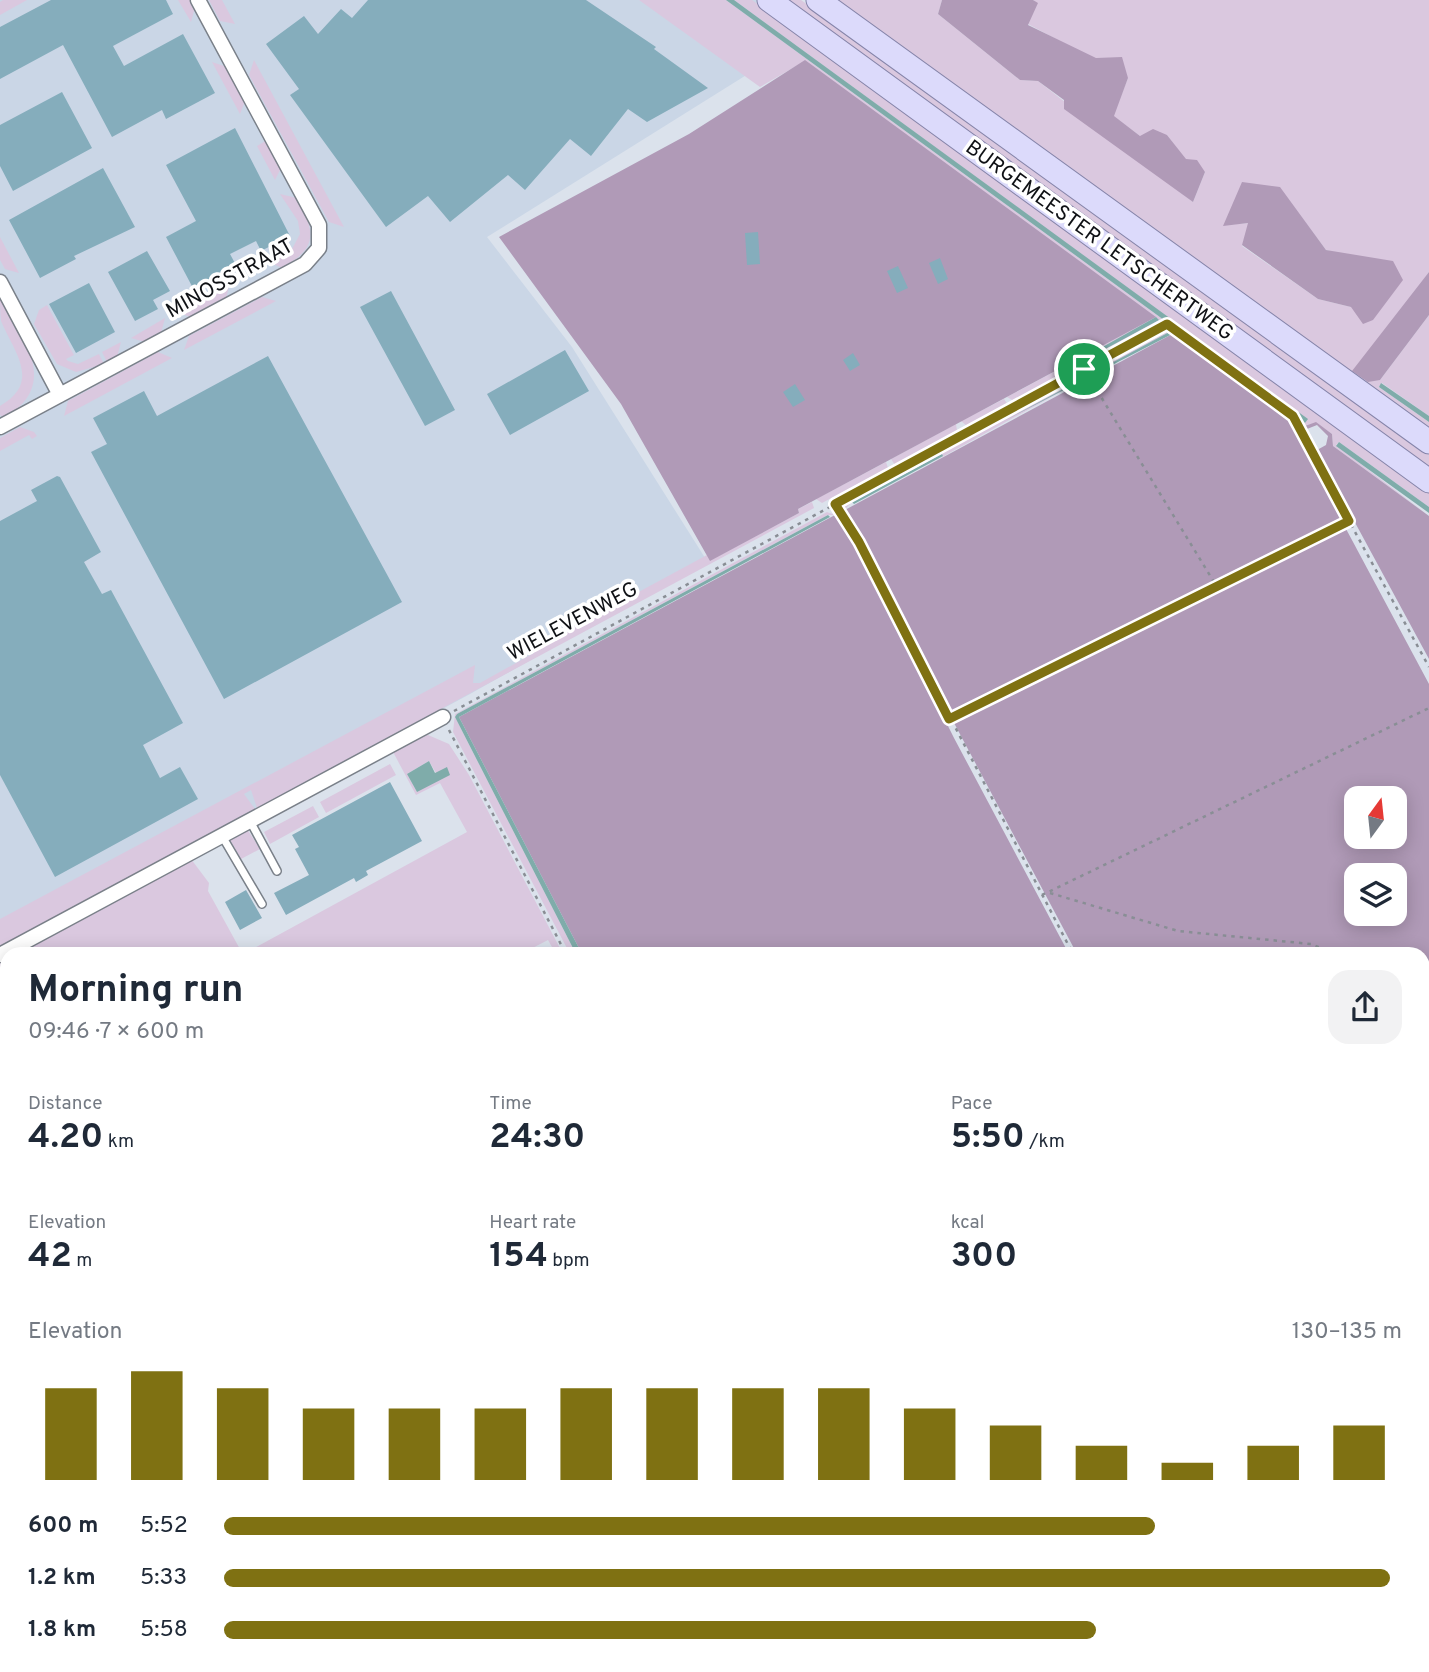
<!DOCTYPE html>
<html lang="en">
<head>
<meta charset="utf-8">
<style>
  :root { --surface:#fff; --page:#f2f2f3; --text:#1f2937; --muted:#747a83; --accent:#7f7112 }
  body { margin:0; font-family:Overpass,sans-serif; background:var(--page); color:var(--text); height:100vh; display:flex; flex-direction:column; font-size:26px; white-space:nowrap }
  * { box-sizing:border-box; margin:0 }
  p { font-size:23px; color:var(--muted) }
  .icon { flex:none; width:38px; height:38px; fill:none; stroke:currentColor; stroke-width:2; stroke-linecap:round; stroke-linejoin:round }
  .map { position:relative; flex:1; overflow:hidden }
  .details { position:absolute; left:0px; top:947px; width:1430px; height:726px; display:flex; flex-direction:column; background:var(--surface); border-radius:21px 21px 0 0; box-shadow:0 4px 18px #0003 }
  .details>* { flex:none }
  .needle { width:46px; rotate:15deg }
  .controls { position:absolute; left:1344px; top:786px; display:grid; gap:14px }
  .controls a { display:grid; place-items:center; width:63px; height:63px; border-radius:14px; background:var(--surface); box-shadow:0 4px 18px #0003; font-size:35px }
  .pin { position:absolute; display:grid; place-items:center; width:60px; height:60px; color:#fff; margin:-30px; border:4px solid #fff; border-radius:50%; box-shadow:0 2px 7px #0007 }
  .round { display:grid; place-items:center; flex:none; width:74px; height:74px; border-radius:21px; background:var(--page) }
  .overview { display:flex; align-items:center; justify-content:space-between; height:119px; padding:0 28px }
  h1 { font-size:38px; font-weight:700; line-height:52px }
  .figures { display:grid; grid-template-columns:repeat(3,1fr); gap:10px; height:119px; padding:7px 28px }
  .figures div { display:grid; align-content:center }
  .figures b { font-size:35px; font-weight:700 }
  .figures small { font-size:19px; font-weight:400 }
  .figures p { font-size:19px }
  .chart { height:196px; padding:14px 28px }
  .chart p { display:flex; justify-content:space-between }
  .chart svg { width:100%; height:126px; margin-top:7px; stroke:var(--accent); stroke-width:6 }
  ul { padding:0 28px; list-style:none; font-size:23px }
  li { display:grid; grid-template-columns:112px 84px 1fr; align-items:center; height:52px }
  li i { height:18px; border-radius:9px; background:var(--accent) }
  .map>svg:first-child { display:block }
  .built { fill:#cad6e6 }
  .green { fill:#dac8df; fill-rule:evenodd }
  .forest { fill:#b09ab7; fill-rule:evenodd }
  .water { fill:#7facaa }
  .building { fill:#85adbc }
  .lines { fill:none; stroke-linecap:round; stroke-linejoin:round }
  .lane-casing { stroke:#7a8089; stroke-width:10 }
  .street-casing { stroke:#7a8089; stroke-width:17 }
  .secondary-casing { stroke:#7a8089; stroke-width:24 }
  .primary-casing { stroke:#8584a9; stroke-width:25 }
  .path { stroke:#898e95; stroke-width:2.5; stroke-dasharray:3.5 5; stroke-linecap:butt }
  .lane { stroke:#fff; stroke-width:7 }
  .street { stroke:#fff; stroke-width:14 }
  .secondary { stroke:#fff; stroke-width:21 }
  .primary { stroke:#dcdafb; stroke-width:23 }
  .route-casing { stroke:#fff; stroke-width:14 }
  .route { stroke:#7f7112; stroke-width:9 }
  .labels { text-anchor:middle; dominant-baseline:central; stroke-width:7; stroke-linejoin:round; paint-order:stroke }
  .street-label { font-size:21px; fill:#0f1115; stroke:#fff }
</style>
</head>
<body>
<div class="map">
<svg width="1429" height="1672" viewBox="0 0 1429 1672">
  <rect width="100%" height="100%" fill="#dbe2ec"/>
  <path class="built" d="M0,0H790L825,26L487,237L572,347L707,561L470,694L0,948Z"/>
  <path class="green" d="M3,0H27L0,15V2Z
    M178,0H191L195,7L191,22Z
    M209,0H222L235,24L220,21Z
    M639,0H726L1305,423L1307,419L734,0H752L1429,493V507L1339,442L1336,445L1429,516L1333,446L1332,434L1316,423L1305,426L1173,330L944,456L852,502L843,511V504L1170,328L1162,322L1084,364L1079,358L1155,317L805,61L760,87Z
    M780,0H801L1429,455V473Z
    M831,0H942L938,14L1020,80L1038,81L1193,202L1205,172L1186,160L1167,135L1140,136L1113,116L1128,78L1028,24L1037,4L1033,0H1429V272L1417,289L1380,380L1429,315V416L1382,383L1379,387L1429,422V435ZM1279,187L1326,250L1350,256L1351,307L1318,299L1242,246L1249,223L1224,225Z
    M254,60L344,227L329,222L249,75Z
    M212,62L227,67L245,101L240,114Z
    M267,140L281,168L275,180L257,146Z
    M280,194L297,198C315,232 319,247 282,268L269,262L292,249L300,234L298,221Z
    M0,237L19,273L5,269L0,260Z
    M230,283L226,298L191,317L176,312Z
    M0,294C22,337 62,384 4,418L0,415V406C42,382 14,352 1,321C0,313 0,302 0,294Z
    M262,297L276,301L184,350L189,336Z
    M47,305L74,355L66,359L68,361L78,364L99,354L104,364L76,372L57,364L34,324L39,310Z
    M165,318L161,333L145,342L131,338Z
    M121,342L117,357L107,362L102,352Z
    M158,352L172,358L64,416L68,401Z
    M1072,362L1074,369L1014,401L1007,397Z
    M1004,399L1008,405L967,426L961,421Z
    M956,424L957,431L895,465L891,459Z
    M20,427L34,432L37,436L32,439L29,435L0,451V438Z
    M886,462L888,468L822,503L816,499Z
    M812,502L814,508L257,808L251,790L244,794L255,809L0,946V919L475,665L473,683H480L534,653L535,648L707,555L711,560L799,513L798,509Z
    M827,512L835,515H828L457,714L455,717L576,954H570L453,732L455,714Z
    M428,735L449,744L469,775L563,954H556L548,940L521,954H15L191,859L209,883L208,891L241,951H249L467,832L440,783L416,795L392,750L419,736ZM429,761L436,773L446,768L417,792L407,774Z
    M390,764L396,775L326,813L320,802Z
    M313,806L319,817L270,844L264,832Z
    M247,829L260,849L241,859L229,838Z
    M7,958V1053L0,1039V962Z
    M7,1108V1223L0,1227V1111Z
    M1010,1666H1097L1102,1672H1004Z"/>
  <path class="forest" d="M942,0H1033L1038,3L1028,25L1096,58L1122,57L1128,78L1114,116L1140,136L1153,129L1167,135L1186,159L1197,160L1205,172L1193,202L1064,109V100L1038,81L1020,80L938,14Z
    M805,60L1156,317L798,509L799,513L710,561L621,404L499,237L689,134Z
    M1242,182L1280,187L1326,250L1393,261L1403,280L1373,320L1363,324L1351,307L1318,299L1242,245L1248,223L1223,226Z
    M1429,272V315L1380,380L1368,382L1352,371Z
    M1176,332L1305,426L1316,422L1332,434L1333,446L1429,516V659L1352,517L950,715L862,539L843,511ZM1317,425L1328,436L1326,445L1317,450L1309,446L1304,439L1307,429Z
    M835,515L861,552L954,738L1069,954H582L459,717Z
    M1345,527L1429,684V1067L1423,1076V954H1077L953,721ZM1356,798H1395V836H1356ZM1356,875H1395V914H1356Z
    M1429,1224V1330L1423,1329V1232Z
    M1423,1355L1429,1356V1672H1102L1097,1666H1423Z
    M7,1479V1590L0,1594V1483Z
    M768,1666H908L901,1672H755Z"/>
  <path class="water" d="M726,0H734L1308,419L1305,423Z
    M1156,317L1159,320L1083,361V358Z
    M1173,330L1176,332L1002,422Z
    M1381,383L1429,416V422L1379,387Z
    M1339,442L1429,507V513L1336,446Z
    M942,454L943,456L854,504L852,502Z
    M828,515L830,517L459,717L582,954H576L455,717L457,714Z
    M429,761L435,773L447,767L450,775L417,792L407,774Z
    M437,1666H476L470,1672H441Z"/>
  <path class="building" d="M51,0H166L173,14L113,46L124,66L183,34L215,93L166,119L162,110L112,137L63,45L0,79V27Z
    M368,0H586L656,47L654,49L708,88L647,122L628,109L591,156L570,139L525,190L508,175L450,222L428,196L386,227L290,95L299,89L266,44L304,16L318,34L341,9L352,18Z
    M62,92L92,148L13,191L0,166V125Z
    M235,128L290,236L261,251L256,241L230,254L237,267L194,290L166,237L196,221L166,165Z
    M103,168L135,227L74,256L76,259L40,278L9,220Z
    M758,232L760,264L747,265L745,233Z
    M147,251L170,291L153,300L158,309L135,321L108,272Z
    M940,258L948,279L938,284L929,263Z
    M898,266L908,288L897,293L887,271Z
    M89,283L115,332L76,353L49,304Z
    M391,291L455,410L425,426L360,307Z
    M565,350L589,391L510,435L487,394Z
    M853,353L860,365L850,371L843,360Z
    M268,356L402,602L224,699L91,452L107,444L93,418L144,391L157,416Z
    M795,384L805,400L793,407L783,392Z
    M57,476L60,477L101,552L84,562L102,594L111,590L183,723L143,745L160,778L180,767L198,799L55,877L0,775V521L37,501L31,490Z
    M390,782L422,841L366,871L368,875L356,882L354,878L286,915L274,893L309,875L295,849L299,847L292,835Z
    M246,890L262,918L240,930L225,902Z"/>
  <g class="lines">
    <g class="lane-casing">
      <path id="lane" d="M250,821L277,871
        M222,836L262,904"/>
    </g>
    <g class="street-casing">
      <path id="street" d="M0,282L60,395
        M0,427L305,264L319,248V225L198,0
        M0,955L443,717"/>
    </g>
    <g class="secondary-casing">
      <path id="secondary" d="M1423,1125L1429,1116
        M1423,1177L1429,1168
        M945,1672L952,1666
        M990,1672L996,1666"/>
    </g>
    <g class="primary-casing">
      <path id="primary" d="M769,0L1429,481
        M818,0L1429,442"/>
    </g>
    <path class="path" d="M1084,369L1217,587
      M835,504L859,542L1073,954
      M454,711L1167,324L1293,416L1349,521
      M949,719L1349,521L1429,667
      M449,730L566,954
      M1050,893L1178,931L1311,944L1336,954
      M1042,895L1429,708
      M1423,972L1429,971
      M1423,1060L1429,1051
      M1423,1237L1429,1229
      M1423,1344H1429
      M1102,1666L1106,1672"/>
    <use href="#lane" class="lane"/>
    <use href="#street" class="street"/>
    <use href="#secondary" class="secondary"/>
    <use href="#primary" class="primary"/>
  </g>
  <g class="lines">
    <g class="route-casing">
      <path id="route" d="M1167,324L1293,416L1349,521L949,719L859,542L835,504Z"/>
    </g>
    <use href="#route" class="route"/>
  </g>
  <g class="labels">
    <g class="street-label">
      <text transform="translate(1099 241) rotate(36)">BURGEMEESTER LETSCHERTWEG</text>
      <text transform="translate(230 279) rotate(-29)">MINOSSTRAAT</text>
      <text transform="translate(573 622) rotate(-28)">WIELEVENWEG</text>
    </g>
  </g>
</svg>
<div class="controls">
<a><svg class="needle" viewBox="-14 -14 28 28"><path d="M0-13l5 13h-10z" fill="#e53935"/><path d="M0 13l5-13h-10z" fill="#747a83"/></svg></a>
<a><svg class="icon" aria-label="layers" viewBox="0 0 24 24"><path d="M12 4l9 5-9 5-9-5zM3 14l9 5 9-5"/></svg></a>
</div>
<div class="pin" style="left:1084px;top:369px;background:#1e9e55"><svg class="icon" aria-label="arrive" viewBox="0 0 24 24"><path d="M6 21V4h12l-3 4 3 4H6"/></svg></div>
<section class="details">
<div class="overview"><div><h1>Morning run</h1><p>09:46 · 7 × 600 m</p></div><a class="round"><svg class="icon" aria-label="share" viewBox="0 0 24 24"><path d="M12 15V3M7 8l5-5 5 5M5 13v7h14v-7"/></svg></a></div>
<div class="figures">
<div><p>Distance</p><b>4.20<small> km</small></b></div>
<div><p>Time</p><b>24:30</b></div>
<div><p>Pace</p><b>5:50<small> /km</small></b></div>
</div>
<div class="figures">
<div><p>Elevation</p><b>42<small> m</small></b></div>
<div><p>Heart rate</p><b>154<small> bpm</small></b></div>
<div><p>kcal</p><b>300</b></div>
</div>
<div class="chart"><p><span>Elevation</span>130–135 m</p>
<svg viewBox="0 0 160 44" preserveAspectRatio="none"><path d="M5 44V12M15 44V6M25 44V12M35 44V19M45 44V19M55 44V19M65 44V12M75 44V12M85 44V12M95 44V12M105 44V19M115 44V25M125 44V32M135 44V38M145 44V32M155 44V25"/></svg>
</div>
<ul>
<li><b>600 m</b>5:52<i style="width:79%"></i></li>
<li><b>1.2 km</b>5:33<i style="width:99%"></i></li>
<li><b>1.8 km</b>5:58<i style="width:74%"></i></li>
</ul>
</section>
</div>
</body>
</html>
